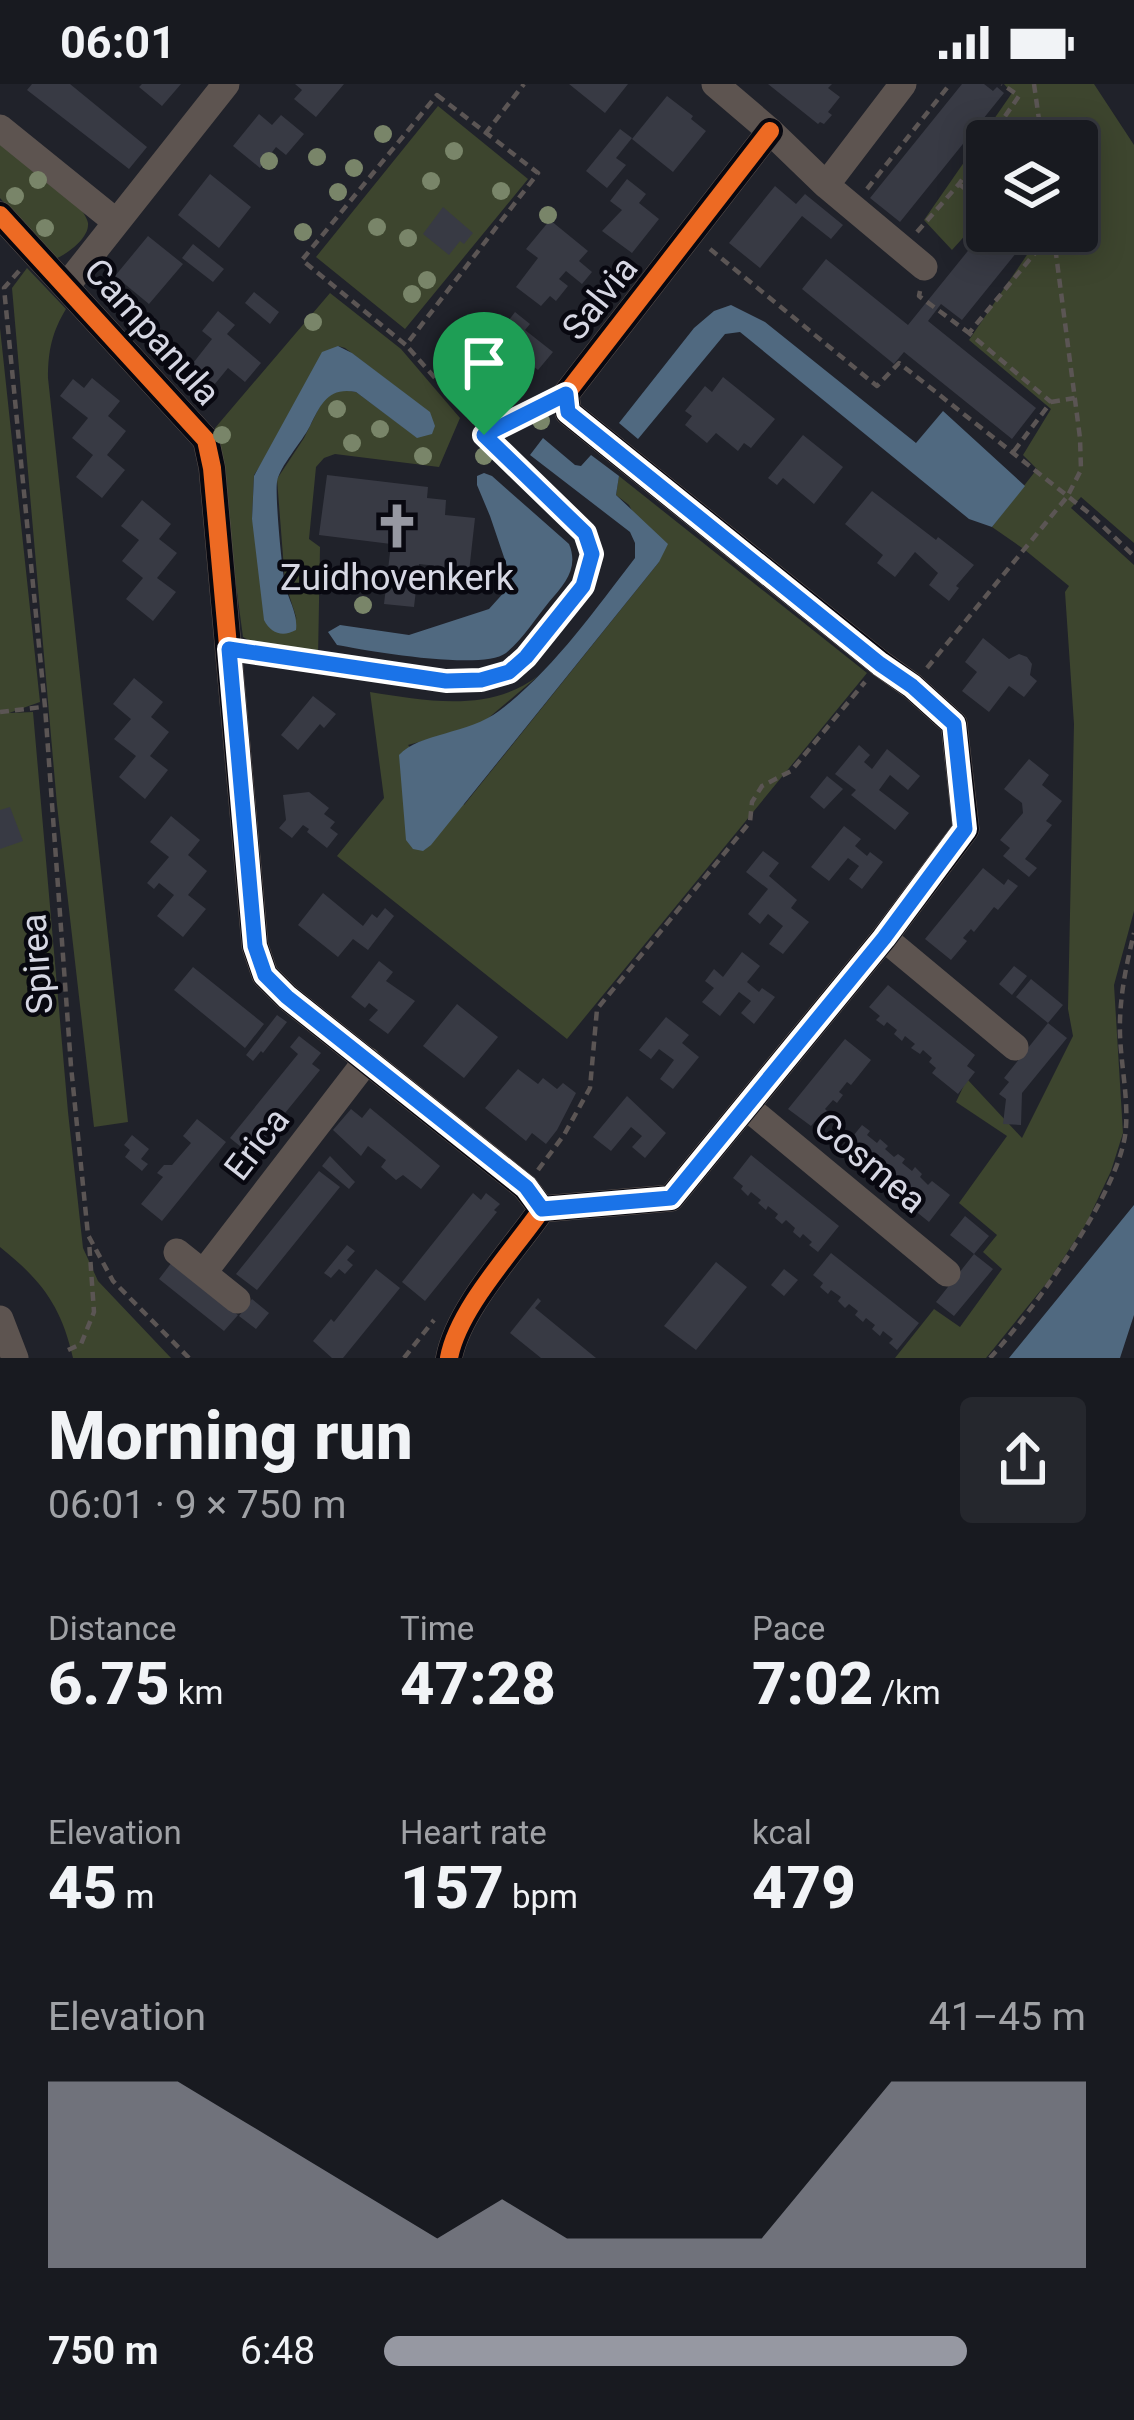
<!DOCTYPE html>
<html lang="en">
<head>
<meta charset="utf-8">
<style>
  :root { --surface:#181a20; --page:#25272d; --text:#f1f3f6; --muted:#9fa1a5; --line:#36383e; --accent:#9698a2 }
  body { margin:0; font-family:Roboto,sans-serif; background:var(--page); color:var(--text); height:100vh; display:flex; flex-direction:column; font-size:45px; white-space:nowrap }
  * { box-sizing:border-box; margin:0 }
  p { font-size:39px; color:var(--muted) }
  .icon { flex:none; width:66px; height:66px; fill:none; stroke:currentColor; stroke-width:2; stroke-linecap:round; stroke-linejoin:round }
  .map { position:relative; height:1274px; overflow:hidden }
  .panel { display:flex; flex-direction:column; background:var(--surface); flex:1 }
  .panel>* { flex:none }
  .tools { position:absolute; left:966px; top:36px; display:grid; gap:24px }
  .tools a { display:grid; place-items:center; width:132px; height:132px; border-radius:12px; background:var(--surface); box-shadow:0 6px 30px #0003,0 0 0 3px var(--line); font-size:60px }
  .pin { position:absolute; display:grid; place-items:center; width:102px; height:102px; color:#fff; margin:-123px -51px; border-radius:50% 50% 50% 0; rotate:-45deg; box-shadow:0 0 12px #0007 }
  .pin .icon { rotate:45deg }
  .round { display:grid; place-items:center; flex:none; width:126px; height:126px; border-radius:12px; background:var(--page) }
  .summary { display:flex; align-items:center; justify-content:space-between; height:204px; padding:0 48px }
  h1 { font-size:66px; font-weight:800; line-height:90px }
  .metrics { display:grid; grid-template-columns:repeat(3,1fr); gap:18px; height:204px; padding:12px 48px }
  .metrics div { display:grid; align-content:center }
  .metrics b { font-size:60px; font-weight:800 }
  .metrics small { font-size:33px; font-weight:400 }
  .metrics p { font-size:33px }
  .chart { height:336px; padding:24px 48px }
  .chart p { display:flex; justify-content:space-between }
  .chart svg { width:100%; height:216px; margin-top:12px; fill:var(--accent); opacity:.7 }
  ul { padding:0 48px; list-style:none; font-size:39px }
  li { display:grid; grid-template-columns:192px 144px 1fr; align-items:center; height:90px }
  li i { height:30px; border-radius:15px; background:var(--accent) }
  .status { display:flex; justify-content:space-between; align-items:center; height:84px; padding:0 60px; background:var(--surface); direction:ltr }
  .status svg { height:33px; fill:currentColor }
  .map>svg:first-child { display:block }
  .green { fill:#3d452e; fill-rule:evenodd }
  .water { fill:#506980 }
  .building { fill:#383a44 }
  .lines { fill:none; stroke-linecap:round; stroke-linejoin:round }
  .path { stroke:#5b5554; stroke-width:4.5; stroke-dasharray:9 6; stroke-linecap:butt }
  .minor { stroke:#5d5450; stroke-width:27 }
  .cycleway-casing { stroke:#080810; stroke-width:26 }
  .cycleway { stroke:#ed6a23; stroke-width:18 }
  .tree { fill:#798569 }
  .route-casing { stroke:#fff; stroke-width:24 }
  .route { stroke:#1a73e8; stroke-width:15 }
  .labels { text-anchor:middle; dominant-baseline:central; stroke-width:9; stroke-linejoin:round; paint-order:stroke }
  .street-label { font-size:36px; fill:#d6d7e3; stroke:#080810 }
  .poi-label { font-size:36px; fill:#d6d7e3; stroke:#080810 }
</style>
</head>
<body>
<div class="status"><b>06:01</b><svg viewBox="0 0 49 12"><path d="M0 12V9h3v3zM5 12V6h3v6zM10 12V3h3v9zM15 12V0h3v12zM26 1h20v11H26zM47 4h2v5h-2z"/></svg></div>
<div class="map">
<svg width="1134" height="1274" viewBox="0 0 1134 1274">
  <rect width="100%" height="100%" fill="#20222a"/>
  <path class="green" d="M1004,0H1094L1134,61V459L1081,413L1071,424L1134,481V827L1114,901L1123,1049L1111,1087L1086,1140L1049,1196L986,1274H895L934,1225L960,1243L1002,1185L983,1168L997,1151L959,1119L1007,1052L956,1018L967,995L1022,1054L1073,952L1068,925L1074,640L1065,508L1069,502L1025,466L992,443L1037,385L1023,371L1051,325L969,256L1033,162L1018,147H1077V57H987V127L952,166L924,136L1012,9Z
    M438,22L528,95L405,245L316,173Z
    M0,56L80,124C83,128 89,137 88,141C88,155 66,171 55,175L0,114Z
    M27,184L66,225C52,248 48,267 48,294L128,1038L94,1043L57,721L12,204Z
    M330,209L401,265L460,334L439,383L335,370L324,374L316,383L309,455L320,463L318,574L260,562L243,553L215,344ZM338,262L345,264L430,329L417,353L356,308L344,306L331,308L322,318L304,354L277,395L285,498L297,536L252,435L254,391Z
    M0,244L40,618L9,629L33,628L68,1028L83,1164L98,1197L171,1274H73C61,1221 41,1196 0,1163Z
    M619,392L867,589L567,955L337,772L384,714L370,608C427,617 489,629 538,592L486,636L467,645L408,661L464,721L659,478L629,421L616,411Z"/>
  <path class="water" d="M731,221L765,238L916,359L943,327L1025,402L992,443L969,435L740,248L725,250L638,355L619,339L694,244L714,227Z
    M338,262L352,269L430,328L435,342L432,350L417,354L356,308C328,303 321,320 310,342C302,358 279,383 277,398C275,413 282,485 285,501C289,517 298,530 296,546C283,553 271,550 264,536L252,435L254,392L322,268Z
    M543,354L575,381L581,382L591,371L619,392L616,411L668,460L659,478L431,761L423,767L413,765L406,756L399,671C419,649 469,650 499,627C553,586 594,527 635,474V459L630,448L530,371Z
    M484,389L492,392L569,460C579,484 565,500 549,518C536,534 522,556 506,569C482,587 369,567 337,561L328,548L340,541L409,551L489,525L507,505L509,488L490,432L477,401V392Z
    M1134,1121V1231L1120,1274H1009Z"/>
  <path class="building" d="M32,0H70L147,63L129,85L27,6Z
    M142,0H181L162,22L139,3Z
    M295,0H344L316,33L294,15L302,6Z
    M569,0H628L605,29Z
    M768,0H832L828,4L840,13L828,28L832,31L824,40L820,38L818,40Z
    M962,0H984L993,7L997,3L1004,9L900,138L870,114Z
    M667,12L693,32L691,35L706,47L673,88L632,55Z
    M259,30L272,41L281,31L304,50L286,71L276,63L260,84L233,62Z
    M620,45L632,54L616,74L626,81L607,104L586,87Z
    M210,90L251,123L219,164L178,131Z
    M627,95L646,110L639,119L659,135L632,169L602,147L622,126L610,117Z
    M775,102L796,120L805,110L843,141L831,155L802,132L760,184L729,159Z
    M443,123L473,149L464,160L460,157L449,171L423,150Z
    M550,136L588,167L579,177L592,188L582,200L566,187L559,195L568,202L556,217L550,212L541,222L516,203L538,174L526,165Z
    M984,147H1000L1021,163L962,236L941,220L928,237L1036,324L1012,355L904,268L894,280L802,205L826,175L908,241Z
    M148,152L183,180L149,220L115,192Z
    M193,160L224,185L213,198L182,174Z
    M254,208L279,228L270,240L245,219Z
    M218,227L235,241L227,250L261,279L245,298L228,284L214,301L204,294L200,299L193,293L197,289L190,283L212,255L202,247Z
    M515,228L530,240L525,246L553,268L538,286L528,278L502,311L469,285L484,267L494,275L500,268L501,266L492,258Z
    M723,293L775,335L751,364L744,359L738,367L716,349L707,359L685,341L692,332L685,327L705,302L712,308Z
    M92,294L120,317L108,332L126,347L107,371L125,386L102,414L76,393L93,371L72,354L88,334L60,312L73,295L84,304Z
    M803,351L843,383L814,420L783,394L777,401L768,394Z
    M327,391L428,403L427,414L446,416L445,431L475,434L469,488L436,485L437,482L419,480L414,523L384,520L391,460L319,451Z
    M872,407L936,456L938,453L974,481L956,502L959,504L949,517L929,501L938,489L915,468L895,493L877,479L883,471L845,440Z
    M142,416L171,440L159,455L177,469L157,494L176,508L153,537L126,515L143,494L122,477L139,456L121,442Z
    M983,554L1009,575L1019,570L1027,573L1032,580L1030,591L1037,597L1024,613L1009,602L989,628L962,607L977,588L965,578Z
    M134,594L163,618L151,633L169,648L150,672L168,686L145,715L119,693L136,672L114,655L131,635L113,620Z
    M313,612L336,630L324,644L320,640L298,666L281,651Z
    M859,661L870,671L864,678L872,685L887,665L920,692L908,706L890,691L879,706L909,729L895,746L851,711L856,706L835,690Z
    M1029,675L1049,691L1042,701L1062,717L1046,737L1052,741L1025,775L1037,784L1029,793L1003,772L1010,764L1000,756L1023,729L1022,719L1004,705Z
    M827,692L843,705L824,725L810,713Z
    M309,708L329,724L324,730L335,738L330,744L338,750L327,764L307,748L309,745L303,741L292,754L279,744L286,736L283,711Z
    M10,723L23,757L0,765V726Z
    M171,732L200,756L188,771L207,787L188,811L206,825L183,853L157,832L174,811L159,799L154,805L147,799L169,773L150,758Z
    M844,742L861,755L855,762L867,772L870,768L883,778L862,805L849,795L859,782L848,774L829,797L811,783Z
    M763,767L779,779L769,792L797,816L791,824L809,838L783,870L769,860L783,842L768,830L760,840L748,830L768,805L746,788Z
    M983,784L1004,801L1008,795L1018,802L998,826L994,823L974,848L971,845L963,854L967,857L951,876L925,855Z
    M323,809L363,842L372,830L377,834L385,824L394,832L368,866L353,855L338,873L298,841Z
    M742,868L760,882L747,898L759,908L762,904L775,913L754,940L741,929L751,917L739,908L720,932L702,918L714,904L705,897L714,885L723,893Z
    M379,877L393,888L386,897L415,917L388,950L369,936L378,926L369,919L365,924L351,913Z
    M1014,882L1027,892L1012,911L999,900Z
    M193,883L264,940L245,964L174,906Z
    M1031,895L1063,921L1048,939L1016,913Z
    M888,901L975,971L967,982L975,988L958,1010L932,989L936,984L929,978L932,974L923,966L920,970L911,964L915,960L905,952L902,957L894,950L897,946L887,938L884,942L876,936L880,932L869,923Z
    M457,920L498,953L464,994L423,962Z
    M277,931L287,938L263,969L261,967L253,977L246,971Z
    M666,933L689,951L682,959L699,973L673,1005L660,995L674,976L659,965L651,975L639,966Z
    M1048,939L1067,954L1022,1009L1021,1041L1003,1040L1006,1015L999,1010L1009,998L1004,994Z
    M299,952L321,969L312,980L320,986L251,1071L230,1054L298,970L290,963Z
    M845,955L871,976L851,1001L847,998L839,1008L843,1011L837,1019L833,1016L825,1025L829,1029L823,1036L819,1033L811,1042L788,1025Z
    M518,985L538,1000L543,994L557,1005L563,999L576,1009L557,1046L546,1060L532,1049L526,1057L485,1024Z
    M627,1012L666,1049L645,1074L632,1063L642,1052L631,1043L611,1067L593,1053Z
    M370,1024L440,1082L421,1105L403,1091L396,1096L381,1083L386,1076L368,1062L361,1072L333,1046L351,1025L362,1034Z
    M197,1035L226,1058L162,1137L141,1120L163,1093L157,1089L164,1081H172L191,1059L183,1052Z
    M862,1041L870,1047L867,1051L877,1059L880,1055L888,1062L885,1065L894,1073L898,1070L905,1075L902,1079L912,1087L915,1083L922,1090L920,1093L928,1101L932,1097L950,1111L929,1138L841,1067Z
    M132,1051L149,1065L141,1075L148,1080L142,1087L125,1073L130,1066L124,1061Z
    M751,1071L839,1142L818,1168L809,1161L812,1158L803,1150L800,1154L793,1148L795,1144L786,1136L782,1140L775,1134L778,1130L768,1122L766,1126L758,1119L761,1116L751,1108L748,1112L741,1105L743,1102L733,1094Z
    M330,1072L355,1098L349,1105L322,1082Z
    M319,1087L340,1103L257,1206L236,1190Z
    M473,1109L481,1116L486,1109L500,1120L494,1126L497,1128L425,1217L402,1198Z
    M965,1132L989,1152L974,1170L950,1151Z
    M347,1161L355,1167L347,1176L353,1181L345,1190L339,1185L331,1194L324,1189Z
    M831,1169L919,1239L897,1266L889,1259L893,1255L883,1247L880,1252L872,1245L875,1241L866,1234L863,1238L855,1231L858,1227L849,1220L845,1224L838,1217L841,1213L831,1206L828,1210L820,1203L823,1199L813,1191Z
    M974,1170L993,1185L954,1232L936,1218Z
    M172,1178L238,1231L224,1247L159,1195Z
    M716,1178L747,1203L696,1266L664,1242Z
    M376,1185L400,1204L343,1274H332L313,1257L331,1235L334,1238Z
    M784,1185L798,1196L784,1212L771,1201Z
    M538,1214L541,1217L535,1224L596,1274H541L510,1249Z
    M252,1215L269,1229L256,1245L239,1232Z"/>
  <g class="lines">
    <path class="path" d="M1034,0L1042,57
      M437,11L538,89L406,261L302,176Z
      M485,50L524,0
      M988,57L1019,12L1002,0
      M959,100L987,122
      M867,105L950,0
      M917,148L959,100L987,59
      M710,165L877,302L899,279L1089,429L1134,472
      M19,187L4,204L45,623L71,982L88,1151L113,1197L189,1274
      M920,207L919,212L969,249
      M1051,318L1075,314
      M485,351L544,321
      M1014,367L1051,318L969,249L1040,163L1020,147
      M251,569C304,577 468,613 510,587C530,575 545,549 559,532C582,503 598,486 585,449L485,351L406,261
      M927,584L1067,413L1081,386L1080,354L1053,147
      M0,628L42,623
      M538,1086L564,1051L590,1004L597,925L750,738L752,718L762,702L791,687L865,598
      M68,1266L81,1260L94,1228L89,1157
      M404,1274L434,1236
      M990,1274C1032,1228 1123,1105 1126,1043C1128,1012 1121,981 1120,950C1119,915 1126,882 1134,849"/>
    <path class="minor" d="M715,0L770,47L826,101
      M903,0L826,101L924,183
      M0,44L115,137
      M0,131L206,356L212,384L255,862L265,891L287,913L525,1103L542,1125C512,1168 458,1225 449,1274
      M67,201L226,0
      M884,854L1015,963
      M747,1023L947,1189
      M542,1125L671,1114L884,854L966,745L954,640L912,602L880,579L568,328L566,310L770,47
      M177,1168L237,1216
      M204,1188L367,976
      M0,1235L15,1274"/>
    <g class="cycleway-casing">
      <path id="cycleway" d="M0,131L206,356L212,384L255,862L265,891L287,913L525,1103L542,1125C512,1168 458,1225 449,1274
        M542,1125L671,1114L884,854L966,745L954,640L912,602L880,579L568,328L566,310L770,47"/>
    </g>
    <use href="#cycleway" class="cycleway"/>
  </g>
  <g class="tree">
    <circle cx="383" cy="50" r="9"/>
    <circle cx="454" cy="67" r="9"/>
    <circle cx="317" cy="73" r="9"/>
    <circle cx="269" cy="77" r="9"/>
    <circle cx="354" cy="84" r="9"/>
    <circle cx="38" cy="96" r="9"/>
    <circle cx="431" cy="97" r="9"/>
    <circle cx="501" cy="107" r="9"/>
    <circle cx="338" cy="108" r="9"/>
    <circle cx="15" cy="112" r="9"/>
    <circle cx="548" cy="131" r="9"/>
    <circle cx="377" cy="143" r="9"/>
    <circle cx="45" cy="144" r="9"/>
    <circle cx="303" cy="148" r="9"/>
    <circle cx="408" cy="154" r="9"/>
    <circle cx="427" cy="196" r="9"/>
    <circle cx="412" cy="210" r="9"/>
    <circle cx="313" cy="238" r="9"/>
    <circle cx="337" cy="325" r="9"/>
    <circle cx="491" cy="332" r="9"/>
    <circle cx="541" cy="337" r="9"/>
    <circle cx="380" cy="345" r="9"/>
    <circle cx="222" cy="351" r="9"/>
    <circle cx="352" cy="359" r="9"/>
    <circle cx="423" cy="372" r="9"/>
    <circle cx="484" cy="372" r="9"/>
    <circle cx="363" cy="521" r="9"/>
  </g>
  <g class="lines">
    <g class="route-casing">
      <path id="route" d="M566,310L568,328L880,580L912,602L954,640L965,745L884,854L671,1114L542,1125L526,1103L287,913L265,891L255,862L229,565L446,597L481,596L509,588L526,573L583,502L592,470L585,449L484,351Z"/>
    </g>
    <use href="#route" class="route"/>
  </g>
  <defs>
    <g id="church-bare" transform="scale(3.6)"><path d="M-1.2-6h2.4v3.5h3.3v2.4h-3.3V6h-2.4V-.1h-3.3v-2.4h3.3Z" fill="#9698a2" stroke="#080810" stroke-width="2.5" paint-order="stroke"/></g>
  </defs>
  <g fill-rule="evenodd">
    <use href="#church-bare" x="397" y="442"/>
  </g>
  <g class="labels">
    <g class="street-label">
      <text transform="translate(600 214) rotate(-51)">Salvia</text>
      <text transform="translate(152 248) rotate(48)">Campanula</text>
      <text transform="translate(37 880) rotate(-94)">Spirea</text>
      <text transform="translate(257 1060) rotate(-52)">Erica</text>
      <text transform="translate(870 1079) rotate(40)">Cosmea</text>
    </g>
    <g class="poi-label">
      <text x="397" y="494">Zuidhovenkerk</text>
    </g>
  </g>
</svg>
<div class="tools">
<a><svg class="icon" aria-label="layers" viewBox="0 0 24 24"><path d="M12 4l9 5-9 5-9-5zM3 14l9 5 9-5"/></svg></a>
</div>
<div class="pin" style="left:484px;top:351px;background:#1e9e55"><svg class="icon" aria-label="arrive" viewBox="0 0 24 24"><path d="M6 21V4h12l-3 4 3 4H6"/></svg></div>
</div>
<section class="panel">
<div class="summary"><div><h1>Morning run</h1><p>06:01 · 9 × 750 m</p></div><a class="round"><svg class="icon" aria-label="share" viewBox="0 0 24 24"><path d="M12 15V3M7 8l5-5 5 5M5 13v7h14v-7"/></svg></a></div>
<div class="metrics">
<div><p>Distance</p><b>6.75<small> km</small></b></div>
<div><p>Time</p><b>47:28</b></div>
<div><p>Pace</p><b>7:02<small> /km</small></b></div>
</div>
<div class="metrics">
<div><p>Elevation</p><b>45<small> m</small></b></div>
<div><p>Heart rate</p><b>157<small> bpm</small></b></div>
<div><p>kcal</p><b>479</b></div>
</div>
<div class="chart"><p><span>Elevation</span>41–45 m</p>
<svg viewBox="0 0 160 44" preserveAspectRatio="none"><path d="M0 44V6L10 6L20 6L30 14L40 22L50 30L60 38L70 30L80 38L90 38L100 38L110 38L120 22L130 6L140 6L150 6L160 6V44z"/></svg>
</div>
<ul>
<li><b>750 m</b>6:48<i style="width:83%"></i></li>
</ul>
</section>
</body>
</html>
